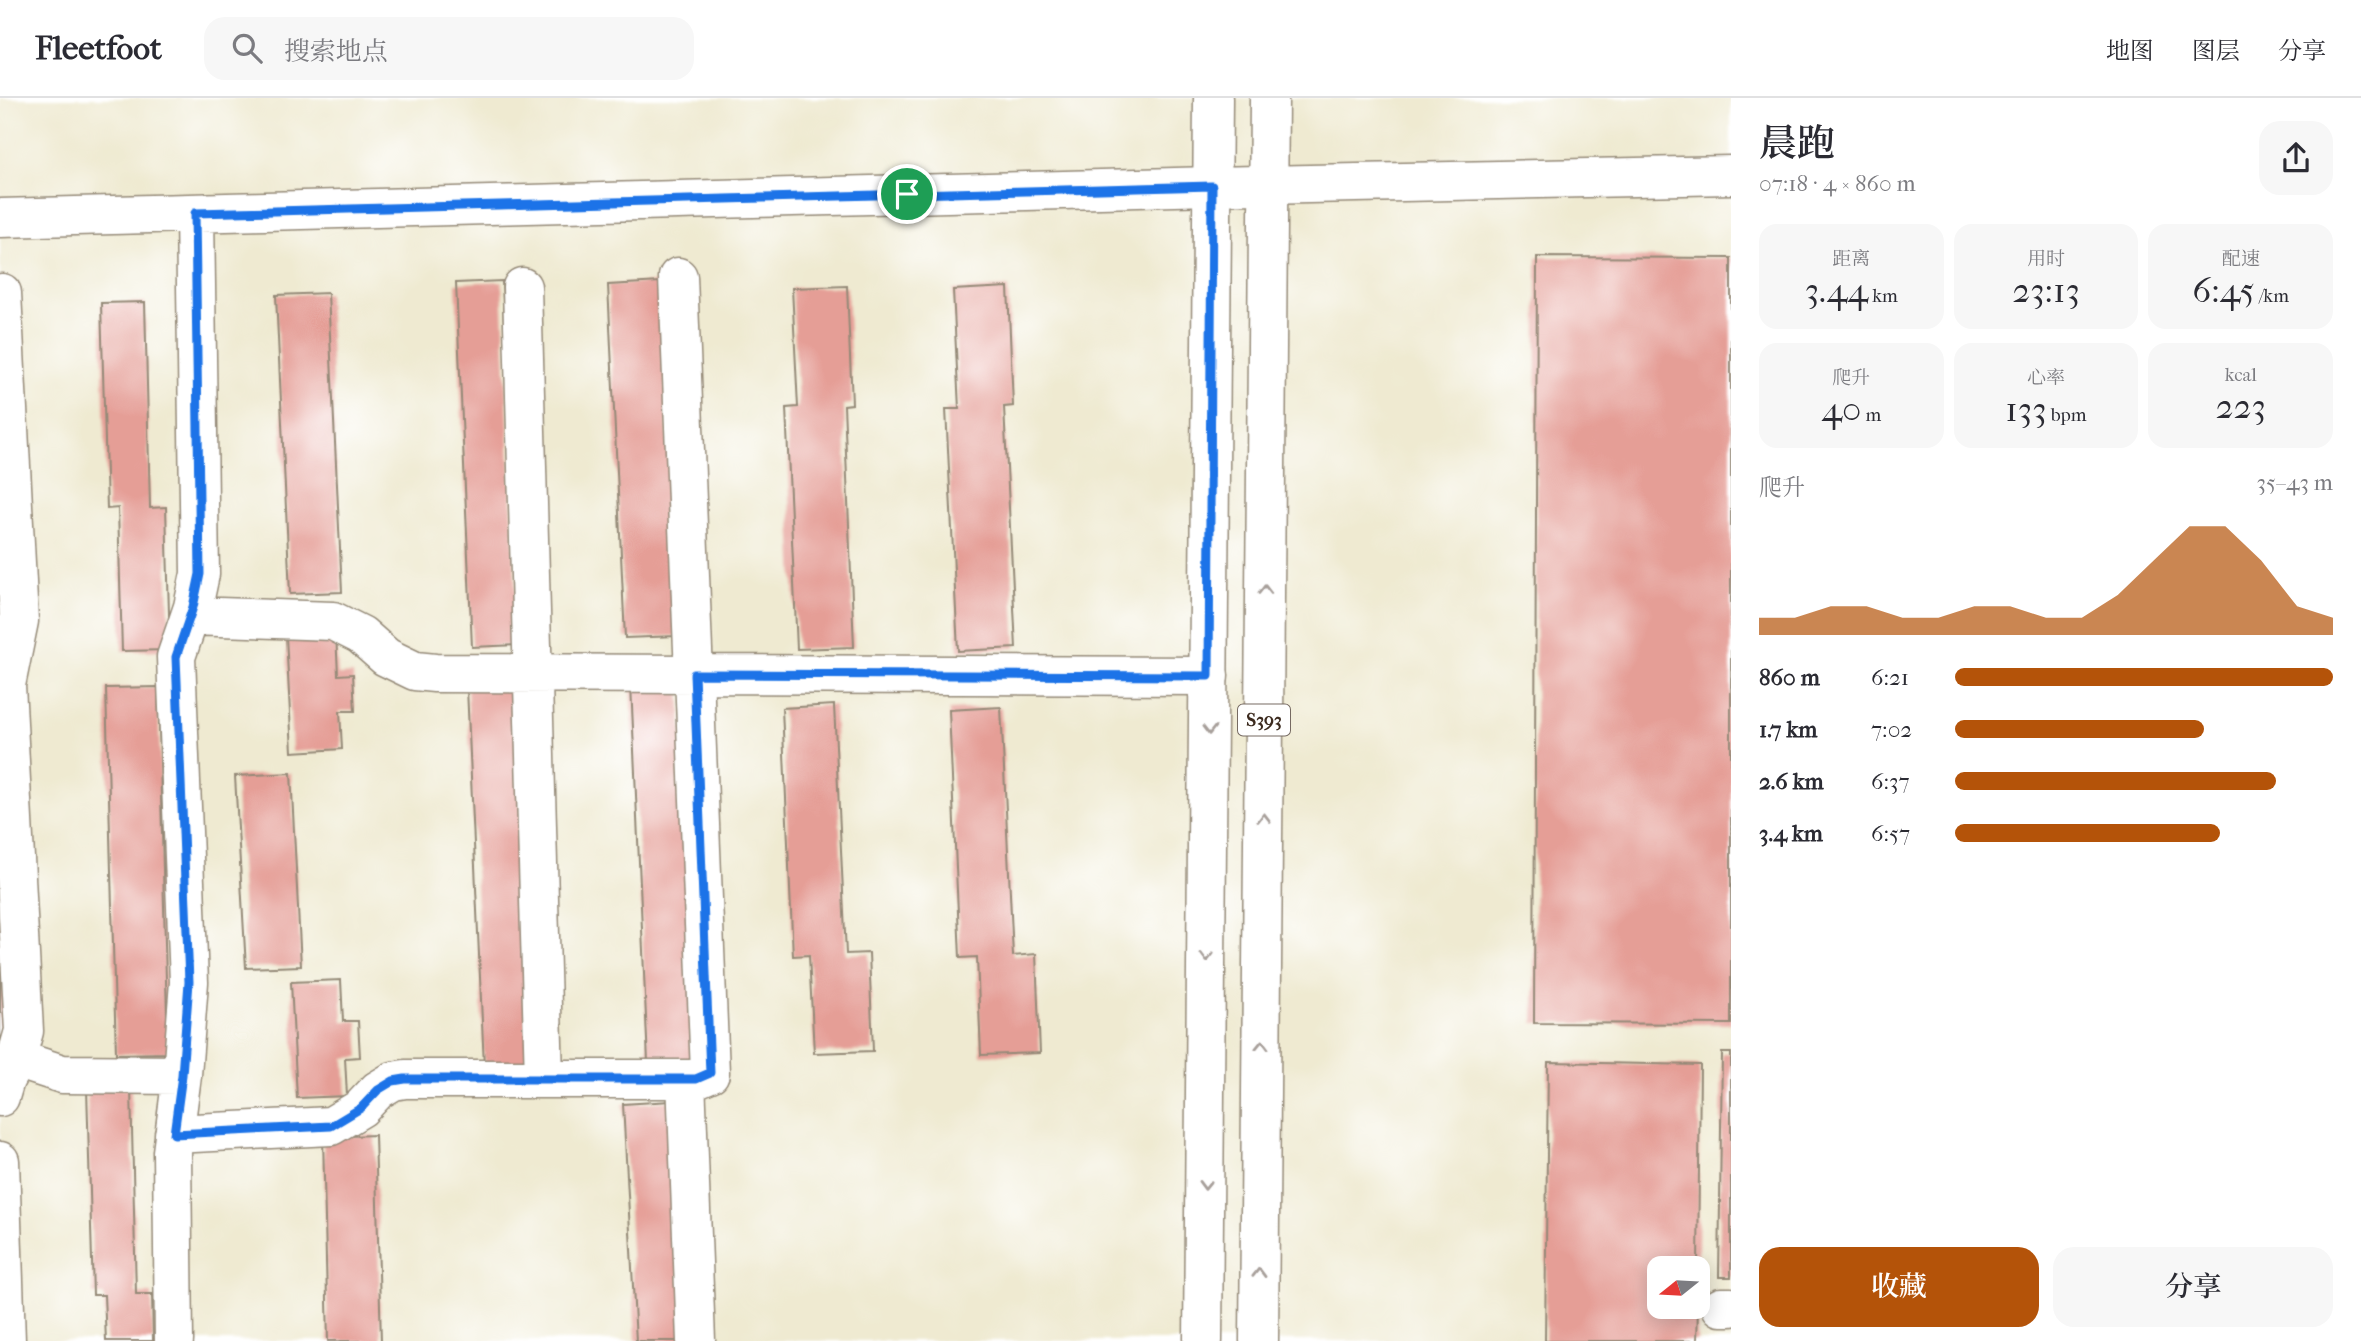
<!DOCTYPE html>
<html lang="zh">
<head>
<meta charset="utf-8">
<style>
  :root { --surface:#fff; --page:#f7f7f7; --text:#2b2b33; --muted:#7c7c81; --line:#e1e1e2; --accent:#b45309 }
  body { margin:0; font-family:"IM FELL French Canon","Noto Serif SC",serif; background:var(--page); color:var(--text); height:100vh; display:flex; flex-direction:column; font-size:26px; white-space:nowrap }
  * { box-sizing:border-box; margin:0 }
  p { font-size:23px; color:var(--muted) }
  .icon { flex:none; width:38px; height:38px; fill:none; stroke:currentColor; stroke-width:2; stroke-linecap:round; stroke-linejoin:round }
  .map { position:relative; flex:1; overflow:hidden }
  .details { display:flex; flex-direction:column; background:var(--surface); width:630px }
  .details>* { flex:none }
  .needle { width:46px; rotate:252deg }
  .tools { position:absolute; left:1647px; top:1158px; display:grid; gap:14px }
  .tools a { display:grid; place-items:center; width:63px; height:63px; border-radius:14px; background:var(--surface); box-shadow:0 4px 18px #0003; font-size:35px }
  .pin { position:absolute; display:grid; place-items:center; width:60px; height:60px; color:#fff; margin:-30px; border:4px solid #fff; border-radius:50%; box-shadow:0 2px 7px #0007 }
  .round { display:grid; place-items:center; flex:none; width:74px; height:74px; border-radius:21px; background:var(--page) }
  .overview { display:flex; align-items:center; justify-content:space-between; height:119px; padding:0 28px }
  h1 { font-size:38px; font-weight:600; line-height:52px }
  .stats { display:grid; grid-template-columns:repeat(3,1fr); gap:10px; height:119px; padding:7px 28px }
  .stats div { display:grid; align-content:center; border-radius:18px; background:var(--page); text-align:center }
  .stats b { font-size:35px; font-weight:600 }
  .stats small { font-size:19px; font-weight:400 }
  .stats p { font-size:19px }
  .chart { height:196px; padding:14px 28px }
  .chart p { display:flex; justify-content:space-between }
  .chart svg { width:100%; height:126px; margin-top:7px; fill:var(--accent); opacity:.7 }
  .action { display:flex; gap:14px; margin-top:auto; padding:14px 28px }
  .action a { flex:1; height:80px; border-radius:21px; background:var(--accent); color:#fff; font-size:28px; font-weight:600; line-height:80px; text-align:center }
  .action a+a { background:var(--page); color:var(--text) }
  ul { padding:0 28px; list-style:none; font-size:23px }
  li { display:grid; grid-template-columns:112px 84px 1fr; align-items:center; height:52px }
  li i { height:18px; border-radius:9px; background:var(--accent) }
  header { display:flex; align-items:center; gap:42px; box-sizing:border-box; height:98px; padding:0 35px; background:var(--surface); border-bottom:2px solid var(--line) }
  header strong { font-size:33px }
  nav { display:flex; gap:38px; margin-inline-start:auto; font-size:24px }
  .search { width:490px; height:63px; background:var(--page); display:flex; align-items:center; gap:18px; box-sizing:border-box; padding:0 24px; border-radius:21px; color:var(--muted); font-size:26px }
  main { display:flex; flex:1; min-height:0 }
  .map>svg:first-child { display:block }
  .building { fill:#e59e96 }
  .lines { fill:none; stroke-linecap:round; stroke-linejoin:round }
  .minor-casing { stroke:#958a78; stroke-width:41 }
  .major-casing { stroke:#958a78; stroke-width:41 }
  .minor { stroke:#fff; stroke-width:38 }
  .major { stroke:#fff; stroke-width:38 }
  .oneway { stroke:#a79f9a }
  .route-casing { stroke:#fff; stroke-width:14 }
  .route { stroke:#1a73e8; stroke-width:9 }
  .labels { text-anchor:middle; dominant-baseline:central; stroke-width:5; stroke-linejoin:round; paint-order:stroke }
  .shield { fill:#fff; stroke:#766a62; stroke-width:2 }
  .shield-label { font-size:19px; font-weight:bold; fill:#3b2a1e }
</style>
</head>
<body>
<header>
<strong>Fleetfoot</strong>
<div class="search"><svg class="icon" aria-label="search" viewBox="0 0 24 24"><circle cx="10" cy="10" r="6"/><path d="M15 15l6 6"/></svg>搜索地点</div>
<nav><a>地图</a><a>图层</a><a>分享</a></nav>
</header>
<main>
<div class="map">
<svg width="1731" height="1243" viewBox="0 0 1731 1243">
  <rect width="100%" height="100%" fill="#fff"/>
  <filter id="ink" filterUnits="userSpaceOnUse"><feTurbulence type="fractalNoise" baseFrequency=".0143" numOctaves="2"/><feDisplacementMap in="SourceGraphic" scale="14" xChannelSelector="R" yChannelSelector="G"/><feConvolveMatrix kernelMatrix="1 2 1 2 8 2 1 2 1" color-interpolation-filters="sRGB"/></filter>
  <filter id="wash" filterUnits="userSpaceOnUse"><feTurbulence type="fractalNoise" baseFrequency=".00686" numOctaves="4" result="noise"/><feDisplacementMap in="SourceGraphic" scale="28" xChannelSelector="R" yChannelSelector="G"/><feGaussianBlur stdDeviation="1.57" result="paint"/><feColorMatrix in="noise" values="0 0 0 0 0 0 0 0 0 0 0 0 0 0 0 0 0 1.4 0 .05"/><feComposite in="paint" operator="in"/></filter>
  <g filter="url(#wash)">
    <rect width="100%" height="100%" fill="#efead1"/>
    <g id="blocks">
      <path class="building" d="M1537,159L1731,160V926L1534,925Z
        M502,183L518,547L472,549L456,185Z
        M661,184L677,538L625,540L608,187Z
        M847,188L852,306L844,307L854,549L797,551L786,310L798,309L792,190Z
        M1008,189L1013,308L1004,309L1016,550L958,553L946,311H959L953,192Z
        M328,195L342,494L290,496L276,197Z
        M145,204L150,410L166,409L170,552L122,553L118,410L107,411L101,205Z
        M336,535L338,577L353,576L355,613H340L342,651L292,654L286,538Z
        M680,584L697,962L648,964L631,586Z
        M516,588L533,966L484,968L467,590Z
        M158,589L168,955L116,956L106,590Z
        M834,607L846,856L869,855L873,953L814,955L809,857L793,858L782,610Z
        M1001,609L1013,858L1036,856L1040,955L981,957L977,859L960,860L949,612Z
        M291,675L301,868L246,870L235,678Z
        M0,779L7,958H0Z
        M341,882L343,923H358L360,959L345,960L347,998L297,1000L291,884Z
        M1722,955H1731V1179H1719Z
        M1548,964L1700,967L1698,1171H1659V1209H1698L1697,1243H1545Z
        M131,990L136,1196H152L153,1243H106L104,1197H93L87,991Z
        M671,1003L684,1243H636L623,1006Z
        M375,1037L381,1243H328L323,1039Z"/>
    </g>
  </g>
  <g filter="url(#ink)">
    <use href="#blocks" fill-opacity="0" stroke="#958a78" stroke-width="2"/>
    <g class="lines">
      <g class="minor-casing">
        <path id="minor" d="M0,120L1212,88L1731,77
          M522,189L544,981
          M190,518L333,523L361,537L386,559L415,573L435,575L1209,578
          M16,961L62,976L182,977
          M686,981L696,1243
          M0,999L5,982L16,961L24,933L6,587L19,523L2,195
          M174,1036L331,1028L361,1010L378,992L393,983L405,981H696L710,975L678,179
          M0,1063L6,1243
          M1721,1209H1731
          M174,1243L172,1054L182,977L189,884L176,559L193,509L200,476L195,115"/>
      </g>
      <g class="major-casing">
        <path id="major" d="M1203,1243L1213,0
          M1259,1243L1269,0"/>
      </g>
      <use href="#minor" class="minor"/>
      <use href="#major" class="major"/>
    </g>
    <defs><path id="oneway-chevron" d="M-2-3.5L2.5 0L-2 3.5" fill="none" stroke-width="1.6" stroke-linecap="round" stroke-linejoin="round" transform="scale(1.75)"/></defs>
    <g class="oneway">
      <use href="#oneway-chevron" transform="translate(1265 492) rotate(-90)"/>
      <use href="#oneway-chevron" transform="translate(1209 632) rotate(90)"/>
      <use href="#oneway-chevron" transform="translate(1264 720) rotate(-90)"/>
      <use href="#oneway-chevron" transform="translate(1207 859) rotate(91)"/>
      <use href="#oneway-chevron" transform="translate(1262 947) rotate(-89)"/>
      <use href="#oneway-chevron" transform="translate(1205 1087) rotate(91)"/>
      <use href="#oneway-chevron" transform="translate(1259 1175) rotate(-89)"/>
    </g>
  </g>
  <g class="lines" filter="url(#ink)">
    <g class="route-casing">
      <path id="route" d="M1212,88L1209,578L694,576L710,975L696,981H405L393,983L378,992L361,1010L331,1028L174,1036L182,977L189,884L176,559L193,509L200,476L195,115Z"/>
    </g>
    <use href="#route" class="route"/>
  </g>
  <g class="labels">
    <rect class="shield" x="1238" y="606.5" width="52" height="31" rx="5"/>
    <g class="shield-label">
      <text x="1264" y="622">S393</text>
    </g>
  </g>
</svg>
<div class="tools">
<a><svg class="needle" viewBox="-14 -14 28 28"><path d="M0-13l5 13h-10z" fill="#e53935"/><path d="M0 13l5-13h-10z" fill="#7c7c81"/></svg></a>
</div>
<div class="pin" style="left:907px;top:96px;background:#1e9e55"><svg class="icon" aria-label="arrive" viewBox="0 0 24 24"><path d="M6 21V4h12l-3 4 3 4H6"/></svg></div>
</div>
<section class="details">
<div class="overview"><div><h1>晨跑</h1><p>07:18 · 4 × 860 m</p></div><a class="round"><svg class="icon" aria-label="share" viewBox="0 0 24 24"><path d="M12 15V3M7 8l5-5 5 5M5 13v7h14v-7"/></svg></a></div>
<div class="stats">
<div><p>距离</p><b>3.44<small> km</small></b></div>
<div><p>用时</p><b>23:13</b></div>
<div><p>配速</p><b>6:45<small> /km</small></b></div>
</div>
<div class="stats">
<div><p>爬升</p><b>40<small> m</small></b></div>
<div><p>心率</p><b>133<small> bpm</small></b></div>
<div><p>kcal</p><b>223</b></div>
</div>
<div class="chart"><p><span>爬升</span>35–43 m</p>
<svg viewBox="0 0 160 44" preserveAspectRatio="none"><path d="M0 44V38L10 38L20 34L30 34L40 38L50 38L60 34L70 34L80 38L90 38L100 30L110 18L120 6L130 6L140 18L150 34L160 38V44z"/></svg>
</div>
<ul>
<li><b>860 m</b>6:21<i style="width:100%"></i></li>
<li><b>1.7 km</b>7:02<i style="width:66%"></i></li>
<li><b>2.6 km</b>6:37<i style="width:85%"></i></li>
<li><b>3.4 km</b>6:57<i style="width:70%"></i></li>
</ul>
<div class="action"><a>收藏</a><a>分享</a></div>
</section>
</main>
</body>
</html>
